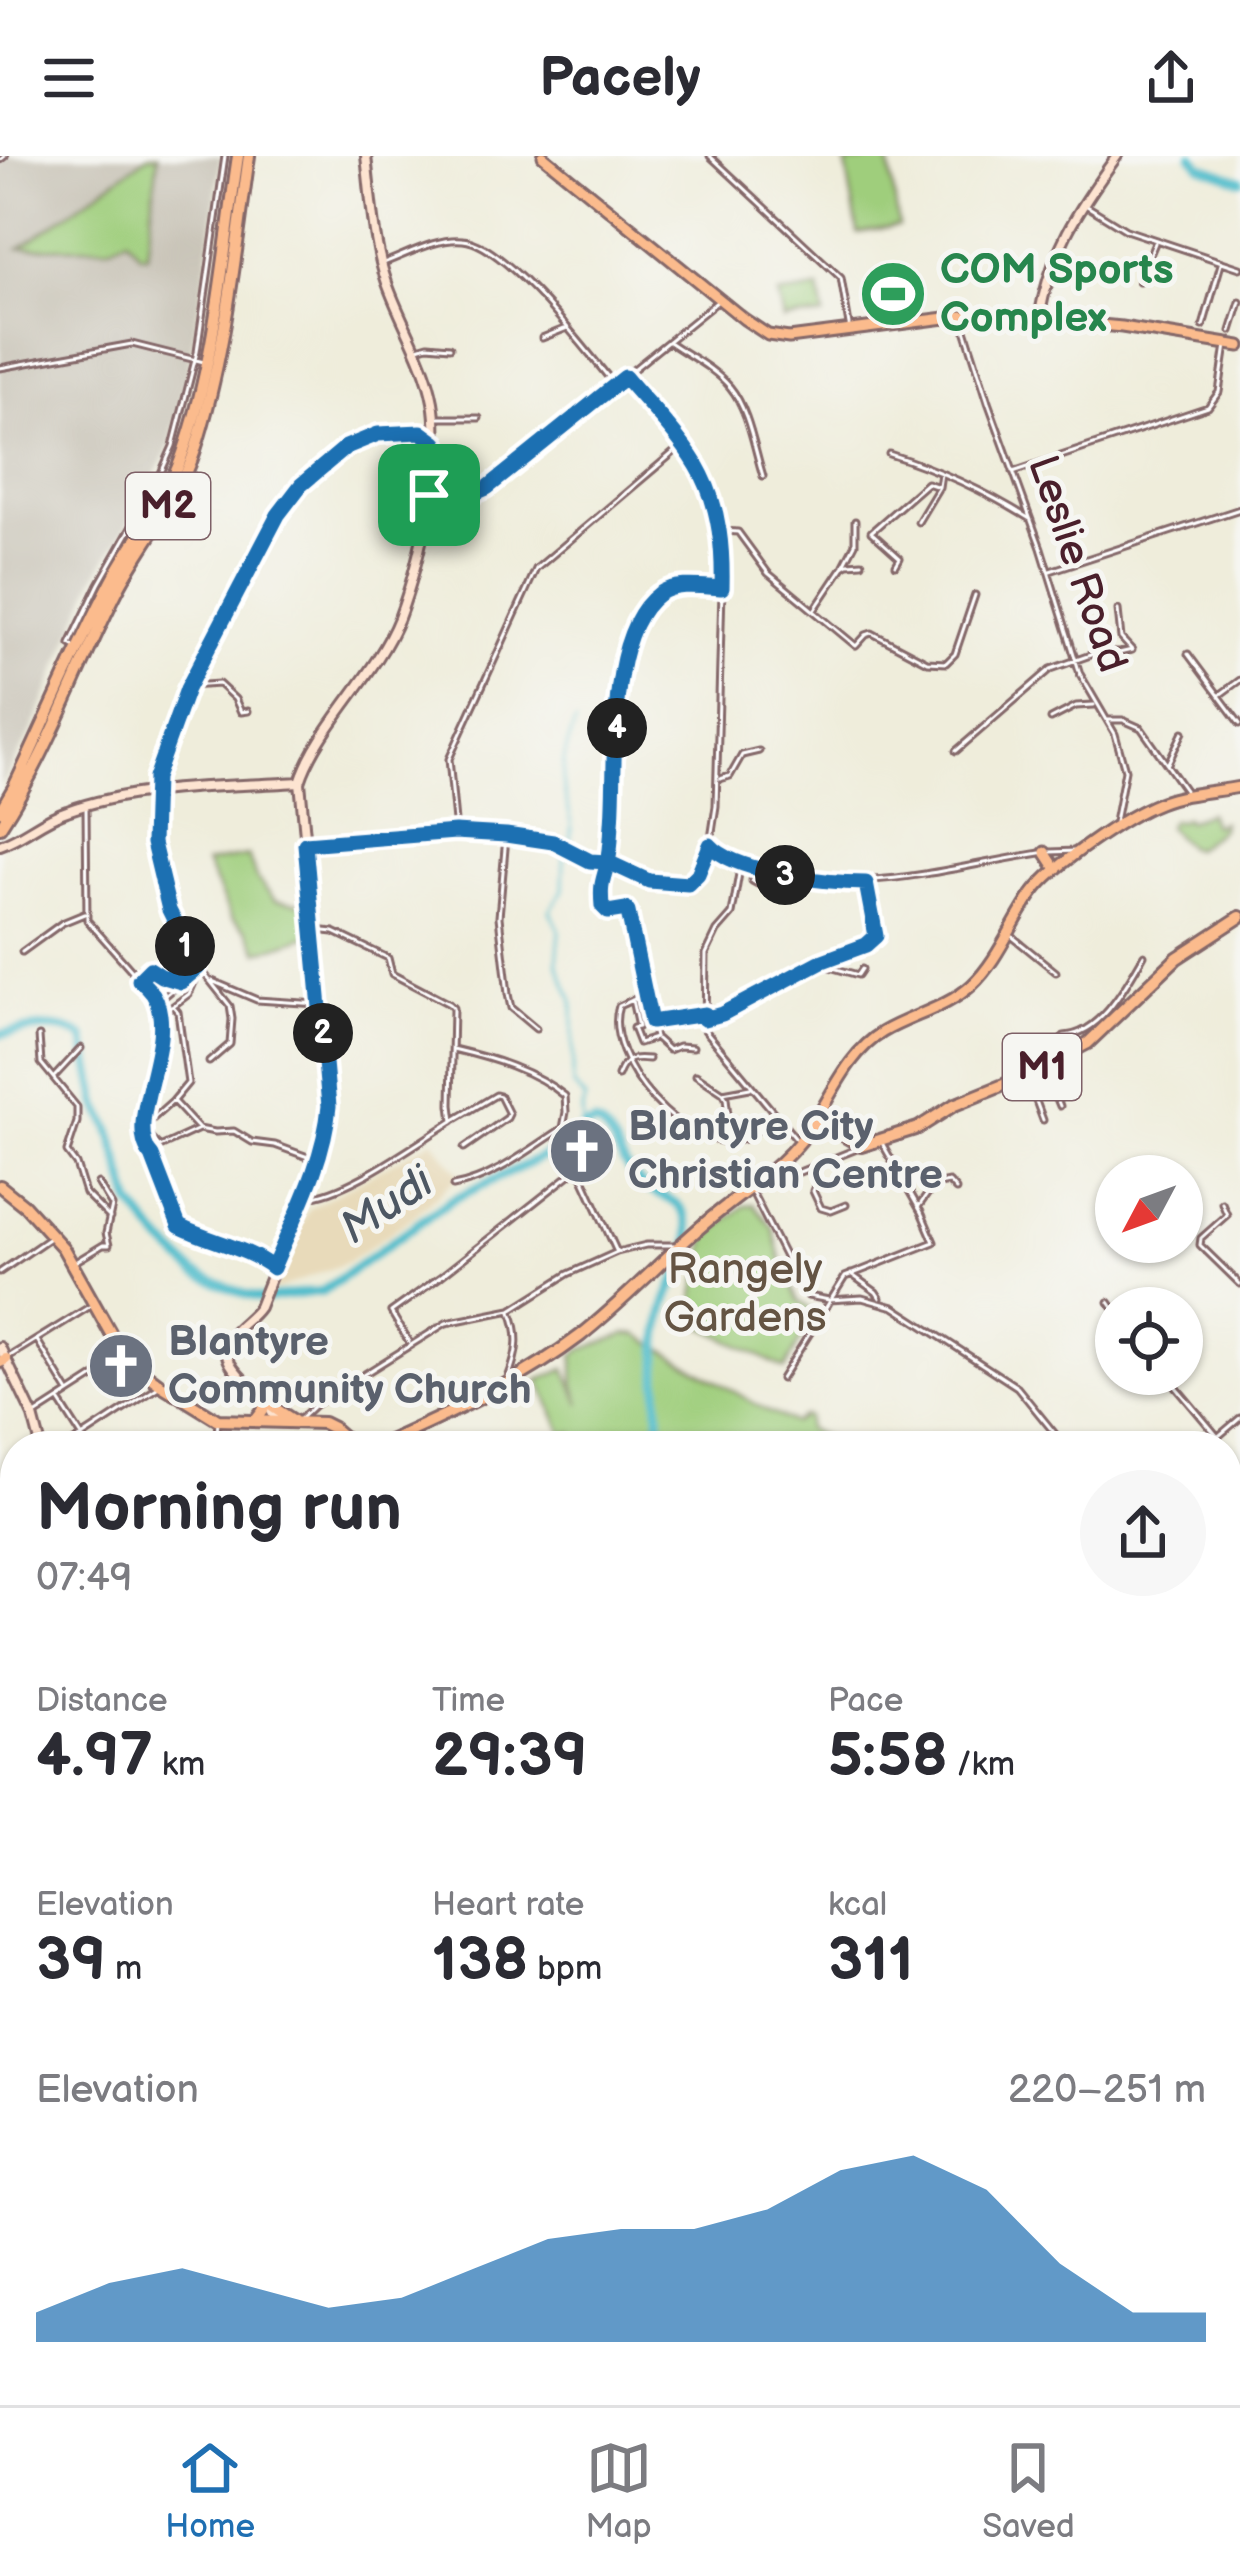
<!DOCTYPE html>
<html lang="en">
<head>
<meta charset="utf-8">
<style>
  :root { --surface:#fff; --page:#f7f7f7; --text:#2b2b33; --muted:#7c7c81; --line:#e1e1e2; --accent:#1f6fb2 }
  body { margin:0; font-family:"Balsamiq Sans",sans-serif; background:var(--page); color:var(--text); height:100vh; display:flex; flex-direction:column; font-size:45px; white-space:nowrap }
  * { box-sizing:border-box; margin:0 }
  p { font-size:39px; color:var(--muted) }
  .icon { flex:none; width:66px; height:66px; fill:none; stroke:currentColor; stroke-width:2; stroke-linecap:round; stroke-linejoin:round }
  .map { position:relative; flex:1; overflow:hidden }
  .drawer { position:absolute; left:0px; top:1275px; width:1242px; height:975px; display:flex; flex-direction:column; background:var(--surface); border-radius:48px 48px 0 0; box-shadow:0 3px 9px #0004 }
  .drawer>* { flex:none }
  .needle { width:78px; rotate:229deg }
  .tools { position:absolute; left:1095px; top:999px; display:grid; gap:24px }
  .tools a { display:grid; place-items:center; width:108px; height:108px; border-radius:50%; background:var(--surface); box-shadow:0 3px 9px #0004; font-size:60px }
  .pin { position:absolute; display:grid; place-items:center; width:102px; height:102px; color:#fff; margin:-51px; border-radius:24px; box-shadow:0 6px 18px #0006 }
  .km { position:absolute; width:60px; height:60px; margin:-30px; border-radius:50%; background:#222; color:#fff; font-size:33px; line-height:60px; text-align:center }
  .round { display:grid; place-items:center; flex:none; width:126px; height:126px; border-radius:63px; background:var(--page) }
  .head { display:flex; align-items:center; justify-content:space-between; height:204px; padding:0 36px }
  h1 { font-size:66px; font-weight:600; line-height:90px }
  .figures { display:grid; grid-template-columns:repeat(3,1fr); gap:18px; height:204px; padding:12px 36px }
  .figures div { display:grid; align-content:center }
  .figures b { font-size:60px; font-weight:600 }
  .figures small { font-size:33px; font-weight:400 }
  .figures p { font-size:33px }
  .chart { height:336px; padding:24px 36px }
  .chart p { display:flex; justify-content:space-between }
  .chart svg { width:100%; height:216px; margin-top:12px; fill:var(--accent); opacity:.7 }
  header { display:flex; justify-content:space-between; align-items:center; height:156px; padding:0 36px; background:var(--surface); font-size:54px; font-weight:600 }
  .dock { display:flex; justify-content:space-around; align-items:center; height:168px; border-top:3px solid var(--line); background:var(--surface); font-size:33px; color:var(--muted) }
  .dock a { display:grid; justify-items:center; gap:6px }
  .dock .active { color:var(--accent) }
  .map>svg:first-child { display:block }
  .built { fill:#e8daba }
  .industrial { fill:#c9c4b8 }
  .green { fill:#9fce7c; stroke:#747654; stroke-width:3 }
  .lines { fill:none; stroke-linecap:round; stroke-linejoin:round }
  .stream { stroke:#52becc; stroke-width:3 }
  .river { stroke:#52becc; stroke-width:9 }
  .street-casing { stroke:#846769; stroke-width:9 }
  .secondary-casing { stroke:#846769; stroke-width:14 }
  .primary-casing { stroke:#846769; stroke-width:15 }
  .highway-casing { stroke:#846769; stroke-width:16 }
  .street { stroke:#fff; stroke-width:3 }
  .secondary { stroke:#fde4d1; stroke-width:8 }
  .primary { stroke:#fbbb8d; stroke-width:9 }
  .highway { stroke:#fbbb8d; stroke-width:10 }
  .route-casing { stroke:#fff; stroke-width:24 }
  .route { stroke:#1f6fb2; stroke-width:15 }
  .labels { text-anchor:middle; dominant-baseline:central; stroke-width:10; stroke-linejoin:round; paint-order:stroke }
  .shield { fill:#f6f6f2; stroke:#7e6067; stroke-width:3 }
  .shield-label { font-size:39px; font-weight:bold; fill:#4a1f2b }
  .leisure-label { font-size:42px; font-weight:bold; fill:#27864d; stroke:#f6f6f2; text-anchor:start }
  .street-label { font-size:42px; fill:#4a1f2b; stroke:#f6f6f2 }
  .worship-label { font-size:42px; font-weight:bold; fill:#5b616d; stroke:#f6f6f2; text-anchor:start }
  .park-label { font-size:42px; fill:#645443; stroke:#f6f6f2 }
  .water-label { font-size:45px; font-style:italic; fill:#4d5763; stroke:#f6f6f2 }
</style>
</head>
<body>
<header><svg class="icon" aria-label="menu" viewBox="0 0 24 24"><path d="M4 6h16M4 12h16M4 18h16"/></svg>Pacely<svg class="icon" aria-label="share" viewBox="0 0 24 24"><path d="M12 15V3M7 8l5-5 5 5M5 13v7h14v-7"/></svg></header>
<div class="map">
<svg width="1240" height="2249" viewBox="0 0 1240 2249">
  <rect width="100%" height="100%" fill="#f6f6f2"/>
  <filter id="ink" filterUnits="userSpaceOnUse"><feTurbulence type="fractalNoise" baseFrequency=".00833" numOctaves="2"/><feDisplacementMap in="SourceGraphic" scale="24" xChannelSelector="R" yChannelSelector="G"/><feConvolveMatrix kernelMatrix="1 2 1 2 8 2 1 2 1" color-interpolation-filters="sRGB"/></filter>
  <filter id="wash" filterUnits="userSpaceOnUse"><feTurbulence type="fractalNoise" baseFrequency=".004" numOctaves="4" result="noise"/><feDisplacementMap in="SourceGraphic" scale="48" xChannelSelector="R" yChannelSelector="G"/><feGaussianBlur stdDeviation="2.7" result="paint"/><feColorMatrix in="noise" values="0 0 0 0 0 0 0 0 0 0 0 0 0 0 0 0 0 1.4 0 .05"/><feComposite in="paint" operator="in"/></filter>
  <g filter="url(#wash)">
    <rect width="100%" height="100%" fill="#efeddb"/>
    <path class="built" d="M433,984L460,1019L413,1061L348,1106L272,1136L282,1105L309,1053Z"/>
    <path class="industrial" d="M0,0H221L208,100L188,211L170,289L145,340L95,421L32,575L0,631Z"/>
    <path class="green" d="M148,0H158L147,98H140L127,82L109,91L20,92Z
      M888,1L899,70L858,77L846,8Z
      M819,133L824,160C809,163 799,160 784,164L778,139Z
      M1208,657L1213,669L1222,666L1221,673L1195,693L1188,691L1167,671L1171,664L1179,665L1185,661L1187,665Z
      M248,700L257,723L275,744L305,748L308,780L259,796L247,774L232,763L206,707Z
      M753,1048L773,1072L782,1106L798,1145L815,1156L785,1213L690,1164L707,1080L744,1050Z
      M626,1178L638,1179L769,1256L794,1267L803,1260L807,1261V1273L846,1290H576L573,1286V1276L564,1279L539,1224L565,1213L581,1248L574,1227V1200L581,1194Z
      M4,1408H13L15,1496L6,1504L8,1514L0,1523V1411Z"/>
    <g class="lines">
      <path class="stream" d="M568,693C577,658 565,655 563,625C561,604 569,586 575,567
        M564,700L563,734L550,755L560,775L557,806L573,845V929L585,943L582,952L583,972"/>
      <path class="river" d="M1192,0L1201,10L1240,24
        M0,878C29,874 57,865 84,882L98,949L110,973L132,1048L158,1081L196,1118L247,1139L263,1143L323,1135L451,1044L540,1002L574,982L583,972L595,968C615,977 617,1002 632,1018C634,1020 643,1030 645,1031C661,1042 680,1042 687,1064C698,1097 673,1122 665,1151C652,1196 661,1245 659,1290
        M1227,1690L1240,1683
        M1227,1842L1240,1841
        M1227,1945L1240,1947"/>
    </g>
  </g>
  <g filter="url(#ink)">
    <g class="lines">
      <g class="street-casing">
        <path id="street" d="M710,0L841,122L849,169
          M0,4L5,0
          M1087,50L1126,74L1240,112
          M381,108C406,99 437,81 463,84C505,87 586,194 613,227
          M1139,125L1155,87
          M961,161L988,246L1041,392L1080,518L1115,578L1125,614L1115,666
          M1203,170L1221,108
          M1231,175L1240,146
          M542,182L567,172
          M669,186C689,200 714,212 730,231C749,254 754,292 763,320
          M418,192L428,189L450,191
          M0,212L132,188L204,206
          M439,262H479
          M889,298C940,314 985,335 1030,363
          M1013,316L1208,251L1219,236L1226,189
          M431,339L462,343L487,332L718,145
          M918,366L939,331L941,317
          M722,375L738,376L768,417L856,490L866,479L872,477L927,506L946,507L955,498L975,439
          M844,409L855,388V365
          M896,409L900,402L871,376L927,327L939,331
          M1050,415L1240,353
          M815,453L843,411L848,408L862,407
          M77,492L70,488L99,428L157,326L173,290L197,196L225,0
          M1188,498L1240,568
          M189,530L219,528L235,543L241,556L248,555
          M1221,538L1240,524
          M1051,563L1076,550L1094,549
          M1108,564H1123L1141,572L1185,634
          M956,595L1051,513L1096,497H1119L1132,494L1121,482L1118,454
          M1168,607L1183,576
          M720,623L730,620L742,599L759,595
          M155,630L160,605L187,533L292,338L346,291L378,277L421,276L434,270
          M155,640L153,687L166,744L177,774L195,806L230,850L232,863L230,888L209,906
          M86,651L87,764L154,840L158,857L173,850L178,856L188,927L173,945
          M456,676L507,679L553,686L590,705L608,706L649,725L682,728L693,724L710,689L716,650L723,398L720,375L699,313L625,221
          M506,681L499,761L508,838L511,852L536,873
          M307,688L456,676L449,603L536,413L680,291
          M711,691C723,701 738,705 753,710C848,744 945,712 1040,697
          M1050,696L1076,695
          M741,706L732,758L717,775L706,798L705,874L795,982
          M754,712L752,725L767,733L783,721
          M1009,778L1056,816
          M22,796L62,767L84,758
          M819,808L858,819L862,813
          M141,821L150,813L162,820L179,826
          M212,825L257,844L318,848
          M643,839L619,850C601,902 688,1003 744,983C757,978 762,968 772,958
          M632,844L638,871L633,872L639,887L655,882L628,756L626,753L609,756L601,750C600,726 603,726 608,705C611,694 611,680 612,668C617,606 605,481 658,439C675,426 701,432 721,432
          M159,845L197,813
          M173,850L189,838L199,815
          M159,859C167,898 125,971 152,1000L179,1070C210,1086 246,1091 273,1112
          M707,862L732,854L820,806L872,785L877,774L866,728
          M654,867L704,858
          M39,880L41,907L77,951V966L67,996L76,1008L85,1037L110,1062
          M657,883L669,894L679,890L693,891
          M1063,898L1058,889L1064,880C1102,878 1127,828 1144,799
          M1045,913L1060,950
          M696,919L723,937L750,932
          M55,920L81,892
          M618,920C625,902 631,901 649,903
          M1021,924L1033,937L1043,964
          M723,937L726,942L728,959L748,972L763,966
          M454,964L496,939L500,940L509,958L507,962L464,992
          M199,973L173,945L146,969L150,981L160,991L199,973L215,976L234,975L252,986L275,989L316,1004
          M815,1010L818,1023L813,1035L821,1052L831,1055L846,1049
          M768,1025H777L859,992
          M453,1030C493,1023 529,994 563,972L566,956L565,940C534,914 491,902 453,893
          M751,1034L791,1113L808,1140L829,1144L862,1142L894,1151L1017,1231L1065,1290
          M306,1041C347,1039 416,987 453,965L451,949L453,852L449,848L392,818L388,802L334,776L315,774
          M1222,1047L1227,1059L1201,1082L1200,1089L1240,1128
          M919,1050L934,1029L949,1026L956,1034
          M75,1106L103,1089H109L106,1077L112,1050L98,1027
          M0,1116L48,1083
          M851,1118L876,1136L880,1142
          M1109,1146L1116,1156
          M37,1184L68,1235
          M409,1186L391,1156L440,1121L572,1017L575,1015L582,1020L616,1094
          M10,1200L89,1151
          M1165,1218L1218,1281
          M508,1222C517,1199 521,1180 511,1156
          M781,1223L845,1121L934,1086L921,1056L882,987
          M60,1246L88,1290
          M35,1259L122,1203
          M299,1264L315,1249L446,1167L511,1154L568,1118L617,1096L646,1089H674
          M218,1266L217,1277L222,1290
          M68,1290L160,1230
          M1207,1290L1240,1262
          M0,1404L15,1398
          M1227,1484L1240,1499
          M1227,1686L1240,1681
          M0,1727L15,1720
          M0,1804L15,1794
          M0,1870L15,1840
          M1231,1906L1240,1887
          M1227,2040L1240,2055
          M0,2179L15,2185
          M0,2209L15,2207
          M905,2235L911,2249
          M515,2238L526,2249
          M168,2249L173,2235
          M266,2249L282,2235
          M498,2249L516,2235
          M642,2249L658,2235
          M793,2249L810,2235"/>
      </g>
      <g class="secondary-casing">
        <path id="secondary" d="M1039,162C1051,94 1077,55 1117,0
          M0,689C24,681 42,663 67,655C140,629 224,631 300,626
          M0,1191L33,1260L41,1290
          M276,1264C273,1259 270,1252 266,1247C253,1229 213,1207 231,1180C238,1169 251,1163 259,1151L323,988L329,949L328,924L300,626C318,570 376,520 399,462C419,409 443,302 433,246C425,203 401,167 387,127C373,87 371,42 366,0
          M452,2235L457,2249
          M60,2249L68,2235"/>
      </g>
      <g class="primary-casing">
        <path id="primary" d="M543,0L744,163L768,179L789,182L961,160H1007L1122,171L1240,190
          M1045,696L1056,713
          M816,963C835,932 851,895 883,876C912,859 947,852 972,829C998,805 1012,766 1033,737C1053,709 1126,660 1159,647C1184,637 1214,636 1240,631"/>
      </g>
      <g class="highway-casing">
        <path id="highway" d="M0,655L14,631C47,562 77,491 112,424C135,381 168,343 183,297C216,202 223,98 238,0
          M0,671C49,597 78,511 118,433C142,387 178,346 194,297C225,202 235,99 249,0
          M0,1030L25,1050L63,1092L120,1194L137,1211L161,1229L218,1264L323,1267L333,1272L354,1290
          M0,1206L6,1203
          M256,1264L263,1255L265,1246L294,1265
          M378,1290C449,1258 518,1227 580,1180C626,1144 665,1100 710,1063C749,1031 790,1007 816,963L861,990L918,972L954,949L1021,922L1088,887L1177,802L1240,761"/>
      </g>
      <use href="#street" class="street"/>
      <use href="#secondary" class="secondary"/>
      <use href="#primary" class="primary"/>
      <use href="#highway" class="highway"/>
    </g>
  </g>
  <g class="lines" filter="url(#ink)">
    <g class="route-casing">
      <path id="route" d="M429,339L436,287L421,276L378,278L346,291L301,329L278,359L187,533L155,622L153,687L169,754L198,812L181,826L161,820L150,813L139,824C144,828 149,833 153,838C181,884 121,967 152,1000L179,1070C210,1086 246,1091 273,1112C295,1060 324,1007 329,950L305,688L455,676L506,679L553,686L590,705L608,706L649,725L688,728L698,718L710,689C735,717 828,727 866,727L876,780L866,789L820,806L722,858L704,863L705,858L651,866L628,756L626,753L608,756L602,750C600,726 603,726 608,705C611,694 611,680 612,668C617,607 605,478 659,438C676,426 703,431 722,432C723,394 720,355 702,319C685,285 649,250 625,221L487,332L462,343L429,339"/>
    </g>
    <use href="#route" class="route"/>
  </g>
  <defs>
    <g id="stadium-disc" transform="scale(3.45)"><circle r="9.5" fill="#2e9e5b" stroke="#f6f6f2"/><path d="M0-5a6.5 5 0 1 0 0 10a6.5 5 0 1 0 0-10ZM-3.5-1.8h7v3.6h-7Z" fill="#fff"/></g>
    <g id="church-disc" transform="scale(3.45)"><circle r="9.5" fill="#6b7280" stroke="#f6f6f2"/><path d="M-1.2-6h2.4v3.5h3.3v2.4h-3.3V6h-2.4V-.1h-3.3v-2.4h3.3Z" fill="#fff"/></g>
  </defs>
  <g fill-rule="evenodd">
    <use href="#stadium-disc" x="893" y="138"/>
    <use href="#church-disc" x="582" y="995"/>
    <use href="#church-disc" x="121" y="1210"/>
  </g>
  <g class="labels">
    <g class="shield">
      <rect x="126" y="317" width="84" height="66" rx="9"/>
      <rect x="1003" y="878" width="78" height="66" rx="9"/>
    </g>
    <g class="shield-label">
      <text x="168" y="350">M2</text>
      <text x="1042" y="911">M1</text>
    </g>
    <g class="leisure-label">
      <text x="940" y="114">COM Sports<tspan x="940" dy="48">Complex</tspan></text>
    </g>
    <g class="street-label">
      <text transform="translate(1077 408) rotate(71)">Leslie Road</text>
    </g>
    <g class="worship-label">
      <text x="628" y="971">Blantyre City<tspan x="628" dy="48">Christian Centre</tspan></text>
      <text x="168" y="1186">Blantyre<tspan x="168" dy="48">Community Church</tspan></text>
    </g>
    <g class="park-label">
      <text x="745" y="1114">Rangely<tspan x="745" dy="48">Gardens</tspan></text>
    </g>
    <g class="water-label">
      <text transform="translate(387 1050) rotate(-34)">Mudi</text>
    </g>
  </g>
</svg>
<div class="tools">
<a><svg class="needle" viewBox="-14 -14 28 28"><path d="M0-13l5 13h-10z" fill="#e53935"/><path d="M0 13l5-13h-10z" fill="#7c7c81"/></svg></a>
<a><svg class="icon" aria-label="locate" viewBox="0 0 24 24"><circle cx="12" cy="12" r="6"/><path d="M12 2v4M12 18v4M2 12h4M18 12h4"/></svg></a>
</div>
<div class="pin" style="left:429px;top:339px;background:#1e9e55"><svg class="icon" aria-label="arrive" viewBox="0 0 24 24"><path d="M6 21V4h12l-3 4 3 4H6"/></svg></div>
<b class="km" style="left:185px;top:790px">1</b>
<b class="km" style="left:323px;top:877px">2</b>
<b class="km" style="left:785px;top:719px">3</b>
<b class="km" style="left:617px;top:572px">4</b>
<section class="drawer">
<div class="head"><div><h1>Morning run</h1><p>07:49</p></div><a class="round"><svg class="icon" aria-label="share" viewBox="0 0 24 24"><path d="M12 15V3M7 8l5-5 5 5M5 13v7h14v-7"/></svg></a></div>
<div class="figures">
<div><p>Distance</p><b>4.97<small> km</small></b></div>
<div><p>Time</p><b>29:39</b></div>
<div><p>Pace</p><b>5:58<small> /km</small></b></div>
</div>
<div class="figures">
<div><p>Elevation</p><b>39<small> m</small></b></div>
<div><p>Heart rate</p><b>138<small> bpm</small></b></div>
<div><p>kcal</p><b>311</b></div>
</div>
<div class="chart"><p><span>Elevation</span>220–251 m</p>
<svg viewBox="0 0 160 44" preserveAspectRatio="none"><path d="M0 44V38L10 32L20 29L30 33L40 37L50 35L60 29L70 23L80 21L90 21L100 17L110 9L120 6L130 13L140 28L150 38L160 38V44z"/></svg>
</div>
</section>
</div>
<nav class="dock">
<a class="active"><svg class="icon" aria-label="home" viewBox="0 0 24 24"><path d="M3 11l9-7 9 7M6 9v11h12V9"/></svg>Home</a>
<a><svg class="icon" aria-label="map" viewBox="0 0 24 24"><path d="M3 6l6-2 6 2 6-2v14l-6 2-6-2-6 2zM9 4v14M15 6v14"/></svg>Map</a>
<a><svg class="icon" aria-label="saved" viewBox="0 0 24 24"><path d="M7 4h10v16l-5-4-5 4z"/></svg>Saved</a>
</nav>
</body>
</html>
